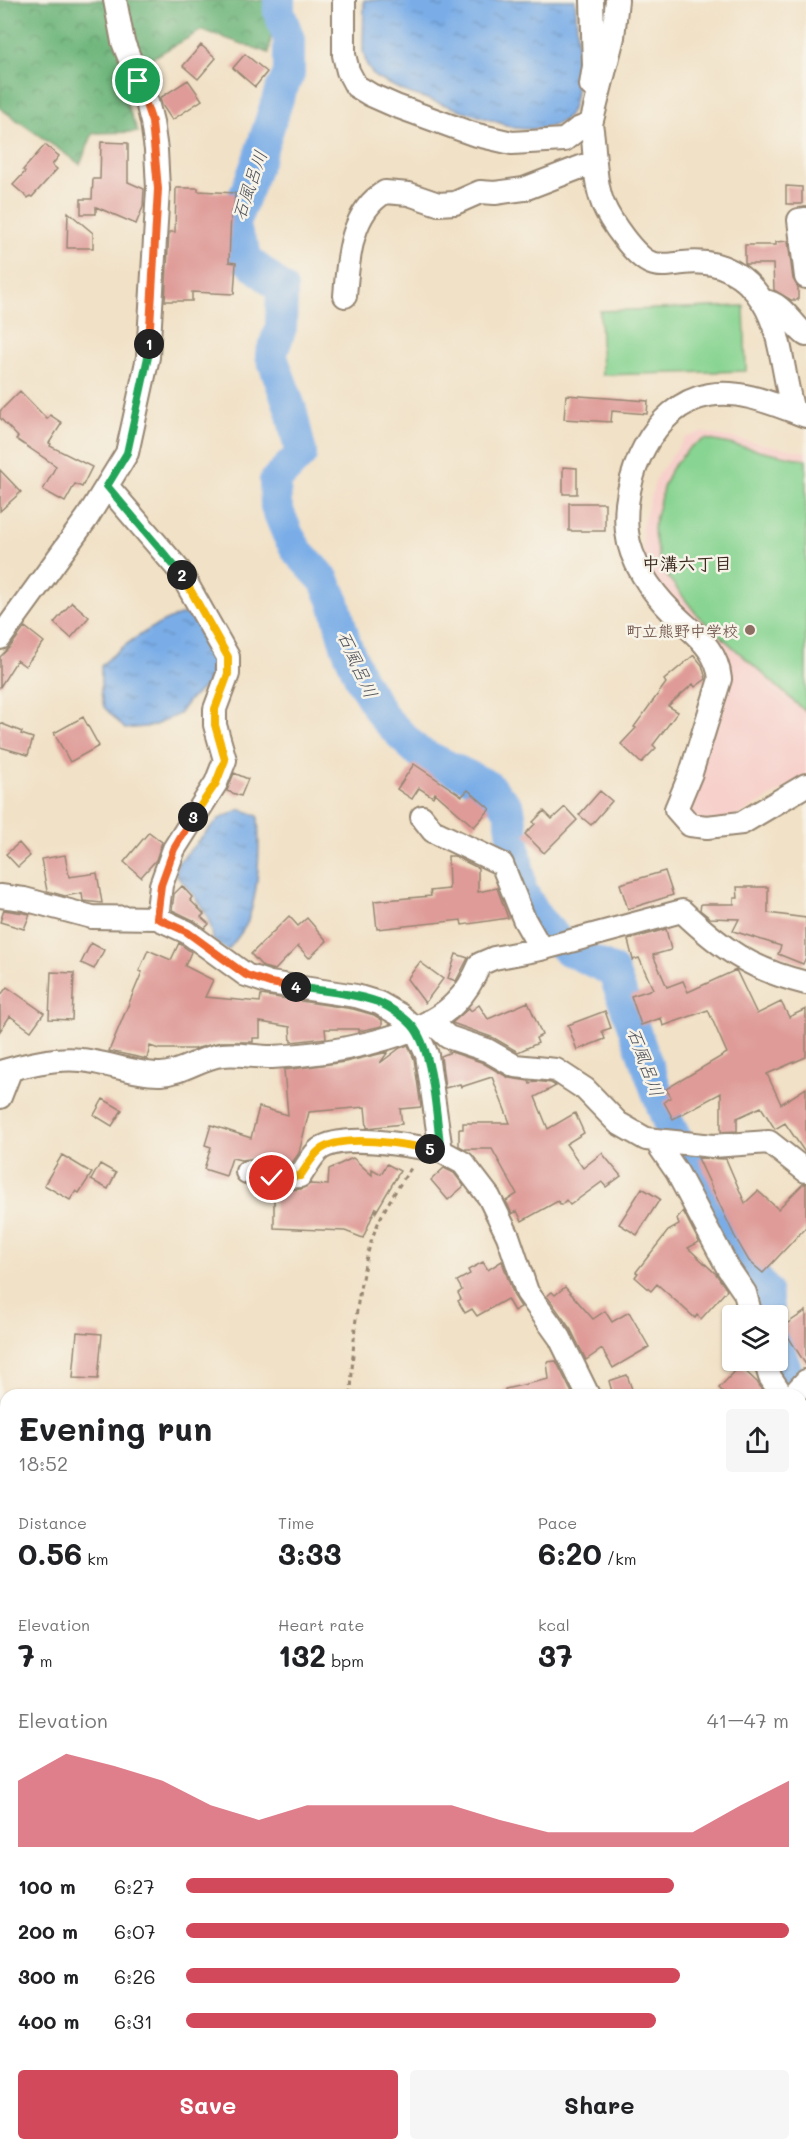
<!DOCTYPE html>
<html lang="en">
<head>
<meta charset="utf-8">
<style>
  :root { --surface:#fff; --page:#f6f6f6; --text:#202124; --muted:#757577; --accent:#d1495b }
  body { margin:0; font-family:Mali,"Klee One",sans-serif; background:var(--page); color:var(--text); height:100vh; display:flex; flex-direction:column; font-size:22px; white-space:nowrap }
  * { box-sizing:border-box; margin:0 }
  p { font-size:20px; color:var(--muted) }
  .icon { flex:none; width:33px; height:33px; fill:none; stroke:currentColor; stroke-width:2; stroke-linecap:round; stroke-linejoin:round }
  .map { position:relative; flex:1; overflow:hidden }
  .panel { position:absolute; left:0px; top:1389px; width:807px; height:762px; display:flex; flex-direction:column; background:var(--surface); border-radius:18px 18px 0 0; box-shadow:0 2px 4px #0004 }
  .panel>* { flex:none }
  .controls { position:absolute; left:722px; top:1305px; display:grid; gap:12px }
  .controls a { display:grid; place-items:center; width:66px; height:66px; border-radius:6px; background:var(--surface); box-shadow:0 2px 4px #0004; font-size:30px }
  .pin { position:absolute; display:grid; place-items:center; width:51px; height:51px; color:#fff; margin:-26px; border:3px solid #fff; border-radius:50%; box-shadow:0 2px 6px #0007 }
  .km { position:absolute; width:30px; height:30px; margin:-15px; border-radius:50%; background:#222; color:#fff; font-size:16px; line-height:30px; text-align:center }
  .round { display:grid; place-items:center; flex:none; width:63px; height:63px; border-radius:6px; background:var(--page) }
  .headline { display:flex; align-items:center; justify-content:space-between; height:102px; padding:0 18px }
  h1 { font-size:33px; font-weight:700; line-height:45px }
  .metrics { display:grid; grid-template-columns:repeat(3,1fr); gap:9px; height:102px; padding:6px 18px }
  .metrics div { display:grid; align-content:center }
  .metrics b { font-size:30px; font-weight:700 }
  .metrics small { font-size:16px; font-weight:400 }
  .metrics p { font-size:16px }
  .chart { height:168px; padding:12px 18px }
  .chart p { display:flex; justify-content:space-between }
  .chart svg { width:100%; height:108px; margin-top:6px; fill:var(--accent); opacity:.7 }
  .primary-button { display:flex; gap:12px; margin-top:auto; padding:12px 18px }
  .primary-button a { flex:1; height:69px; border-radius:6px; background:var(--accent); color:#fff; font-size:24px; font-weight:700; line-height:69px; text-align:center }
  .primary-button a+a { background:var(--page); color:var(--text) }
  ul { padding:0 18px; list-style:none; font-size:20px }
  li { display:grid; grid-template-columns:96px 72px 1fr; align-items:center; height:45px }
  li i { height:15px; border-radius:8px; background:var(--accent) }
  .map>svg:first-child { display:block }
  .built { fill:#f7d0cb }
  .forest { fill:url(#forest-crowns); stroke:#54704d; stroke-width:1.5 }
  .pitch { fill:#88d492; stroke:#627f58; stroke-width:1.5 }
  .water { fill:url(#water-ripples); stroke:#5a6c82; stroke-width:1.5 }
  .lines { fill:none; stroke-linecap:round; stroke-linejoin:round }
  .river { stroke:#7aade7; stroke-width:32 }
  .building { fill:#df9b98 }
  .minor-casing { stroke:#968672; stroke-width:26 }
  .path { stroke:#968672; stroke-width:3; stroke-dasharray:4.5 4.5; stroke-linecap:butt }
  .minor { stroke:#fff; stroke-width:22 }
  .split-1-casing { stroke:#fff; stroke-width:12 }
  .split-2-casing { stroke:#fff; stroke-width:12 }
  .split-3-casing { stroke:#fff; stroke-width:12 }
  .split-4-casing { stroke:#fff; stroke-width:12 }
  .split-5-casing { stroke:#fff; stroke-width:12 }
  .split-6-casing { stroke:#fff; stroke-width:12 }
  .split-1 { stroke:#f0652b; stroke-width:8 }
  .split-2 { stroke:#22a559; stroke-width:8 }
  .split-3 { stroke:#f5b400; stroke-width:8 }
  .split-4 { stroke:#f0652b; stroke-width:8 }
  .split-5 { stroke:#22a559; stroke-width:8 }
  .split-6 { stroke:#f5b400; stroke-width:8 }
  .education-dot { fill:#8d6e63; stroke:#f7f3e8; stroke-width:2 }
  .labels { text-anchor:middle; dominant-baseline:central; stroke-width:5; stroke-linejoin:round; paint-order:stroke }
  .education-label { font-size:16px; font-weight:bold; fill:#785e54; stroke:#f7f3e8; text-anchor:end }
  .water-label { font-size:18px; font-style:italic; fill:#4e515a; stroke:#f7f3e8 }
  .neighbourhood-label { font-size:18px; font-weight:bold; fill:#3b2a1e; stroke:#f7f3e8 }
</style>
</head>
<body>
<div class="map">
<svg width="806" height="2151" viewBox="0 0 806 2151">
  <defs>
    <pattern id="forest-crowns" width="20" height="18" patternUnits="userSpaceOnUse" patternTransform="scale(1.5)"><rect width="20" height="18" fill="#6eb67c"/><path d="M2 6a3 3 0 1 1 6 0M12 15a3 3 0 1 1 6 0" fill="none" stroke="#5c9465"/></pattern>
    <pattern id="water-ripples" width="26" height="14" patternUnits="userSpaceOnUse" patternTransform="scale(1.5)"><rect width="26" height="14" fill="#7aade7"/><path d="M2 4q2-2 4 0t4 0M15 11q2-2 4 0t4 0" fill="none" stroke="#658dbb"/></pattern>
  </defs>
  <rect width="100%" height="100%" fill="#f7f3e8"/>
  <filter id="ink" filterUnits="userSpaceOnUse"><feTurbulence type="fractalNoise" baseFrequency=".0167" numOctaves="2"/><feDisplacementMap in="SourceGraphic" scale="12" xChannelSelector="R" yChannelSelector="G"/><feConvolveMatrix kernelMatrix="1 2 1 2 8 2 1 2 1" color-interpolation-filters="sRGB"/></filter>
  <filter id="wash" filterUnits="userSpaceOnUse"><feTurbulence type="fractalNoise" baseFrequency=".008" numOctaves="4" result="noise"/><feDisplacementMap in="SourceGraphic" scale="24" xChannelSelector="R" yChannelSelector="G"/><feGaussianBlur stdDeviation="1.35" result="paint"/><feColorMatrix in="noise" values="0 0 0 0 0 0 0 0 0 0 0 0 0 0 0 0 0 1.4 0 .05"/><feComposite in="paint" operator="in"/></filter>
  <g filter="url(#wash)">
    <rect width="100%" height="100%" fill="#f1e1c6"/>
    <path class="built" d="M701,432L806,452V776L736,817L703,823L687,811L730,672L657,588L643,552L642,526L657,476L685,438Z"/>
    <path class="forest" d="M0,0H275L269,53L202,30L116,78L138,132L93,133L80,164L0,108Z"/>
    <path class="pitch" d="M744,306L746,371L602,375L600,311Z
      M705,439L806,460V712L698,616L661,568L653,529L663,488L671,469L690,447Z"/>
    <path class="water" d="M364,0H575C577,23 582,100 568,116C555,130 532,130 515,128L403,91L375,77L367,66L363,51Z
      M195,612L218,651L207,685L189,700L179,714L153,726L125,729L104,707L101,693V666C122,645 165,615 195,612Z
      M241,809L258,816C260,850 260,890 247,923C243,932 234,942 228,950L213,940C212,913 192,894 176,874L177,864L219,819Z"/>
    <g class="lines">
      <path class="river" d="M279,0V12L289,39V74L280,92L257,163L233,226L245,252V258L282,289L281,327L271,355L291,410L301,454L275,481L276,506L288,535L298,552L324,580L334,602L346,645L361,680L384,718L418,752L488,786L509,809L521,890L537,918L566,949L613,971L669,1125L738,1257L766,1291L769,1316
        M777,1345L793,1389L806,1397"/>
    </g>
    <g id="blocks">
      <path class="building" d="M201,45L216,58L198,79L183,66Z
        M245,54L267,72L255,87L233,68Z
        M188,80L202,100L172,120L162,105L160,98Z
        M101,142L128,143V182L144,189L143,207L136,224L96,207V214H81V199H92L93,179H100Z
        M45,145L59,156L52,165L57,169L32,197L30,196L28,198L13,185L25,172L23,170Z
        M786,186L802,187V204H786Z
        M176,188H198V191L235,193L234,211H231L229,262L236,263L234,294L192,292V301H165L169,232H175Z
        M68,212L93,233V248H67Z
        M788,241L793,279L798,287V300H791L774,290L773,264H745V245H776V242Z
        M20,391L47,419L50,415L62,423L49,443L51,444L50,446L92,467L82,487L75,484L65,502L43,490L56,466L16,439L18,437L0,418V411Z
        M566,395L648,401L647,414L612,411L611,422L564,419Z
        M563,467L577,468V494H563Z
        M0,470L21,492L0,511Z
        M569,503H605V531H569Z
        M72,602L89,617L71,638L54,623Z
        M25,627L44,642L25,666L17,660L0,687V657L11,646Z
        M694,655L702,665L706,679L695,687L693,684L668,706L678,712L653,745L656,748L641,763L621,744L636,728L634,727L666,683L664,680Z
        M83,717L99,746L70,762L54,733Z
        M0,723L22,732L21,734L33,738L28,755L0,747Z
        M414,764L462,796L468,790L490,809L474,827L435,793L433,797L419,788L412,799L397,789Z
        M234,773L248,779L241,796L227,791Z
        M600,791L612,801L591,825L579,815Z
        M565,807L577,820L544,853L525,834L535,824L533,822L544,811L552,819Z
        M149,832L162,842L156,860L141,877L124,862Z
        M19,843L30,856L18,867L6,854Z
        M65,855L69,877L97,873L102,903L83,901L82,893L65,896L47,891L41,859Z
        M448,856H454L478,868V892L497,888L508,918L462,925L461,920L377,929L374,901L431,896L430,891L449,889Z
        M665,871L673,895L628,909L620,884Z
        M182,886L192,897L190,900L204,914L201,917L209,924L205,928L193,920L172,910L174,894Z
        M737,887H768V913L806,918V957L803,964L778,954L781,946L733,931L739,919L710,918L700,910L701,904H734V898H738Z
        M4,910L30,914L24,929L0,922Z
        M289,916L298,926L307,918L327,941L309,958L298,946L275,970L263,967L251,954Z
        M666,929L671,950L653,955L667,987L683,981L688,992L736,970L757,1014L781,1002L789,1017L806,1009V1057L767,1074L781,1104L806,1088V1154L785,1123L775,1129L761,1107L737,1118V1131L721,1132V1093L673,1119L664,1102L671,1097L666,1089L727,1053L708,1010L663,1026L661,1018L641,1025L631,996L653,989L639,958L633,960L628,940Z
        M91,943L104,950L94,969L81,963Z
        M179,943L191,952L185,966L213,980L205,997L260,1002L261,995L353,1009L374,1015L382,1020V1026L359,1031V1029H325L326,1038L291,1042L290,1027L260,1022V1038H253V1042H221L194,1049H159L150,1046L147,1059L109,1051L142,972L139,971L148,950L171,960Z
        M456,954L468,958L456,981L448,978Z
        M420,962L443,979L425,1003L407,979Z
        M51,972L74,973L72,1020L49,1019Z
        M7,987L44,1013L31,1031L10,1016L0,1031V996Z
        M528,1002L542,1035L536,1038L538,1043L518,1052L494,1038L452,1023L469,1008L471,1011L479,1005L488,1019Z
        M605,1011L611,1028L602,1031L605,1039L577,1050L568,1025Z
        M408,1045L414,1059L421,1107L400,1109L402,1124L367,1128L365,1107L309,1112L299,1153L292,1163L273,1164L250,1159L241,1160L232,1158L226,1176L204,1169L211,1147L205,1145L211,1125L251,1138L259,1107L288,1115L284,1070L345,1062L388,1052L380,1063L400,1048Z
        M451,1052L481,1062L509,1078L529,1081L530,1084L534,1081L551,1083L556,1086L535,1097L548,1129L575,1113L584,1133L566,1144L583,1168L602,1153L621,1176L606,1187L602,1182L570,1205L566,1200L561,1205L558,1201L522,1221L517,1211L512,1214L506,1201L517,1194L492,1149H465L459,1146V1129H463V1123H510L492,1077L461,1087L460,1084L445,1088L441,1056Z
        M103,1099L122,1110L112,1126L94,1115Z
        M62,1155L92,1173L79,1193L76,1191L70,1200L44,1185Z
        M353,1158L372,1175V1169L381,1174L387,1164L400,1171L376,1212V1207L363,1238L345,1231L274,1228V1191L301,1189L310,1184L328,1185L329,1169Z
        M698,1158L726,1159L745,1203L758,1191L778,1209L803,1184H806V1227L763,1273L749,1261L734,1235Z
        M100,1164L116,1173L108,1189L91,1180Z
        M444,1168L454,1173L464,1186L448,1200L431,1180Z
        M642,1188L660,1199L637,1235L619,1224Z
        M683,1211L699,1242L688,1248L716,1274L727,1290L701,1319L697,1315L695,1318L657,1284L651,1291L635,1277L638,1273L636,1272L668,1231L679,1225L677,1218Z
        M502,1261L514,1296L521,1307L514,1311L507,1299L477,1316L472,1309L465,1313L458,1301L461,1299L458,1293L462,1290L457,1281L470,1274L468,1270L483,1262L488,1270Z
        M565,1287L593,1319L605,1311L612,1322L629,1312L649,1347L613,1368L602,1349L586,1360L571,1330L547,1296L552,1292L555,1295Z
        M806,1311V1365L782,1327Z
        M77,1332L102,1334L98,1379L73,1378Z
        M556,1361L573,1395H506L505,1389L549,1379L547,1362Z
        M740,1366L757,1382L766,1395H726L719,1388Z
        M627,1375L634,1395H613L609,1381Z"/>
    </g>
  </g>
  <g filter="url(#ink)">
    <use href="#blocks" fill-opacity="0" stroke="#968672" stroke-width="1.5"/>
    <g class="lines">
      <g class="minor-casing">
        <path id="minor" d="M344,0V55L348,71L356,86L371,95L396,106L473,134L512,143L564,140L578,129L591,124L613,37L617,0
          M591,85L594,66L592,0
          M591,124C596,151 593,178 603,204C610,221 635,257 651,263C661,267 673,264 683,263C718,259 744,272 763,302C782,332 783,377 793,411
          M806,219L799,220L806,277
          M345,296C348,261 350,212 385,192L409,194L438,204L455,203L480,192L495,193L524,189L594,162
          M764,301C784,304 791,324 806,335
          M806,416C776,405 741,389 709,395C652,405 621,479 627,532C630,561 651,591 671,611C692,633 717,647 720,679L691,773L676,809L690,825L707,827L742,823L806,785
          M107,486L179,570L228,657V674L215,709V725L225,760L216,783L174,849L161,885L157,918
          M0,638L87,518L127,453L148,357L158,189L156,150L152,122L147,102L123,42L115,0
          M422,817L433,831L502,864L524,919L541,949
          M0,896L24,899L92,917L157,918L187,932L246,975L270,983L356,996L379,1003L400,1015L415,1029L427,1055L441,1151L463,1163L489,1197L508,1236L527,1292L560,1338L588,1395
          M430,1021L448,1037L487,1050L515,1066L556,1070L585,1089L618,1123L646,1139L713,1146L769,1142L806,1171
          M0,1072C24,1065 55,1057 81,1060C105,1062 138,1075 161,1074C183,1073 201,1057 222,1055C238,1053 255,1057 272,1057C322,1055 421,1040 456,1002C467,991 474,978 480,964L494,958L541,949L682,911C722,949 752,970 806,983
          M0,1097L11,1069
          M655,1140L677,1172L728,1268L745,1293L751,1316
          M247,1172L272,1178L300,1176C306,1168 312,1155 320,1149C344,1132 413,1146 441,1151
          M765,1360L770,1377L782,1395
          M793,1395L806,1381
          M0,1478L6,1476
          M0,1495L6,1500
          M801,1515L806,1511
          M0,1589L6,1585
          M0,1872L6,1885
          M0,1982L6,1979
          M801,2002L806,2009
          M0,2120L6,2117
          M801,2128L806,2126
          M146,2145L151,2151
          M382,2145L389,2151"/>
      </g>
      <path class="path" d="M351,1395C353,1343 356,1289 372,1239C380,1214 397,1188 412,1167"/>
      <use href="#minor" class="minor"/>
    </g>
  </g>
  <g class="lines" filter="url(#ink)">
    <g class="split-1-casing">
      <path id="split-1" d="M138,81L152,122L158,189L149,344"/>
    </g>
    <g class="split-2-casing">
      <path id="split-2" d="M149,344L148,357L127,453L107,486L182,575"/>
    </g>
    <g class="split-3-casing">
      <path id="split-3" d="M182,575L228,657V674L215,709V725L225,760L216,783L193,817"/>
    </g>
    <g class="split-4-casing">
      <path id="split-4" d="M193,817L174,849L161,885L157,918L187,932L246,975L270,983L296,987"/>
    </g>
    <g class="split-5-casing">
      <path id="split-5" d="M296,987C323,991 352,993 378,1002C390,1007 407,1018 415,1029C434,1056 436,1117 441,1151L430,1149"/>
    </g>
    <g class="split-6-casing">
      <path id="split-6" d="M272,1178L300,1176C306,1168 312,1156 320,1150C341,1133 404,1144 430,1149"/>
    </g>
    <use href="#split-1" class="split-1"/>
    <use href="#split-2" class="split-2"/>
    <use href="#split-3" class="split-3"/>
    <use href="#split-4" class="split-4"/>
    <use href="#split-5" class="split-5"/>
    <use href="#split-6" class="split-6"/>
  </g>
  <circle class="education-dot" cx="750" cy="630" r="6"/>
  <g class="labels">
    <g class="education-label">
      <text x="738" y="630">町立熊野中学校</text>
    </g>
    <g class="water-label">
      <text transform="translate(249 185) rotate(-71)">石風呂川</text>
      <text transform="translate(358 664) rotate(66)">石風呂川</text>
      <text transform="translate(646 1062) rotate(70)">石風呂川</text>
    </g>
    <g class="neighbourhood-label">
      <text x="687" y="563">中溝六丁目</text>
    </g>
  </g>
</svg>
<div class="controls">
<a><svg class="icon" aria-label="layers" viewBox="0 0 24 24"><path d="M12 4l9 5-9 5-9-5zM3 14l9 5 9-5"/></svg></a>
</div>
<div class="pin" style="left:138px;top:81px;background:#1e9e55"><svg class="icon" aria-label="arrive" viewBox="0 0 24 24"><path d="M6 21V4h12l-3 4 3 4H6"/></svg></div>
<div class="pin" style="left:272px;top:1178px;background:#d93025"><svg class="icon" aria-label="check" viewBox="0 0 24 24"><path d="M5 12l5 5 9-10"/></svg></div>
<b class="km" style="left:149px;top:344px">1</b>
<b class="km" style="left:182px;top:575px">2</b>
<b class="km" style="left:193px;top:817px">3</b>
<b class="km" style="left:296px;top:987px">4</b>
<b class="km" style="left:430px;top:1149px">5</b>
<section class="panel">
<div class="headline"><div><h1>Evening run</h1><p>18:52</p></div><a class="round"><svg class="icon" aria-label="share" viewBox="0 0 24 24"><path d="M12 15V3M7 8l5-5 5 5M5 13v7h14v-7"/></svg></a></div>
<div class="metrics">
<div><p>Distance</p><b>0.56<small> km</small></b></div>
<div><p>Time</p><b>3:33</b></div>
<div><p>Pace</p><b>6:20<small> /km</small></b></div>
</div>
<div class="metrics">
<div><p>Elevation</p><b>7<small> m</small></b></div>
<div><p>Heart rate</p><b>132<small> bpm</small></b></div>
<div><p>kcal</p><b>37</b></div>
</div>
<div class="chart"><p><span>Elevation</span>41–47 m</p>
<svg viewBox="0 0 160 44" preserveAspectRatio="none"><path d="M0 44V17L10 6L20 11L30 17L40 27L50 33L60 27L70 27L80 27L90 27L100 33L110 38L120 38L130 38L140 38L150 27L160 17V44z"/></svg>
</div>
<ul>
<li><b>100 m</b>6:27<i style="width:81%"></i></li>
<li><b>200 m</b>6:07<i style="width:100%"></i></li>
<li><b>300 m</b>6:26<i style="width:82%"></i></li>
<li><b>400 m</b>6:31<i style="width:78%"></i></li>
</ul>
<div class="primary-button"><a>Save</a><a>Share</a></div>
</section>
</div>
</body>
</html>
